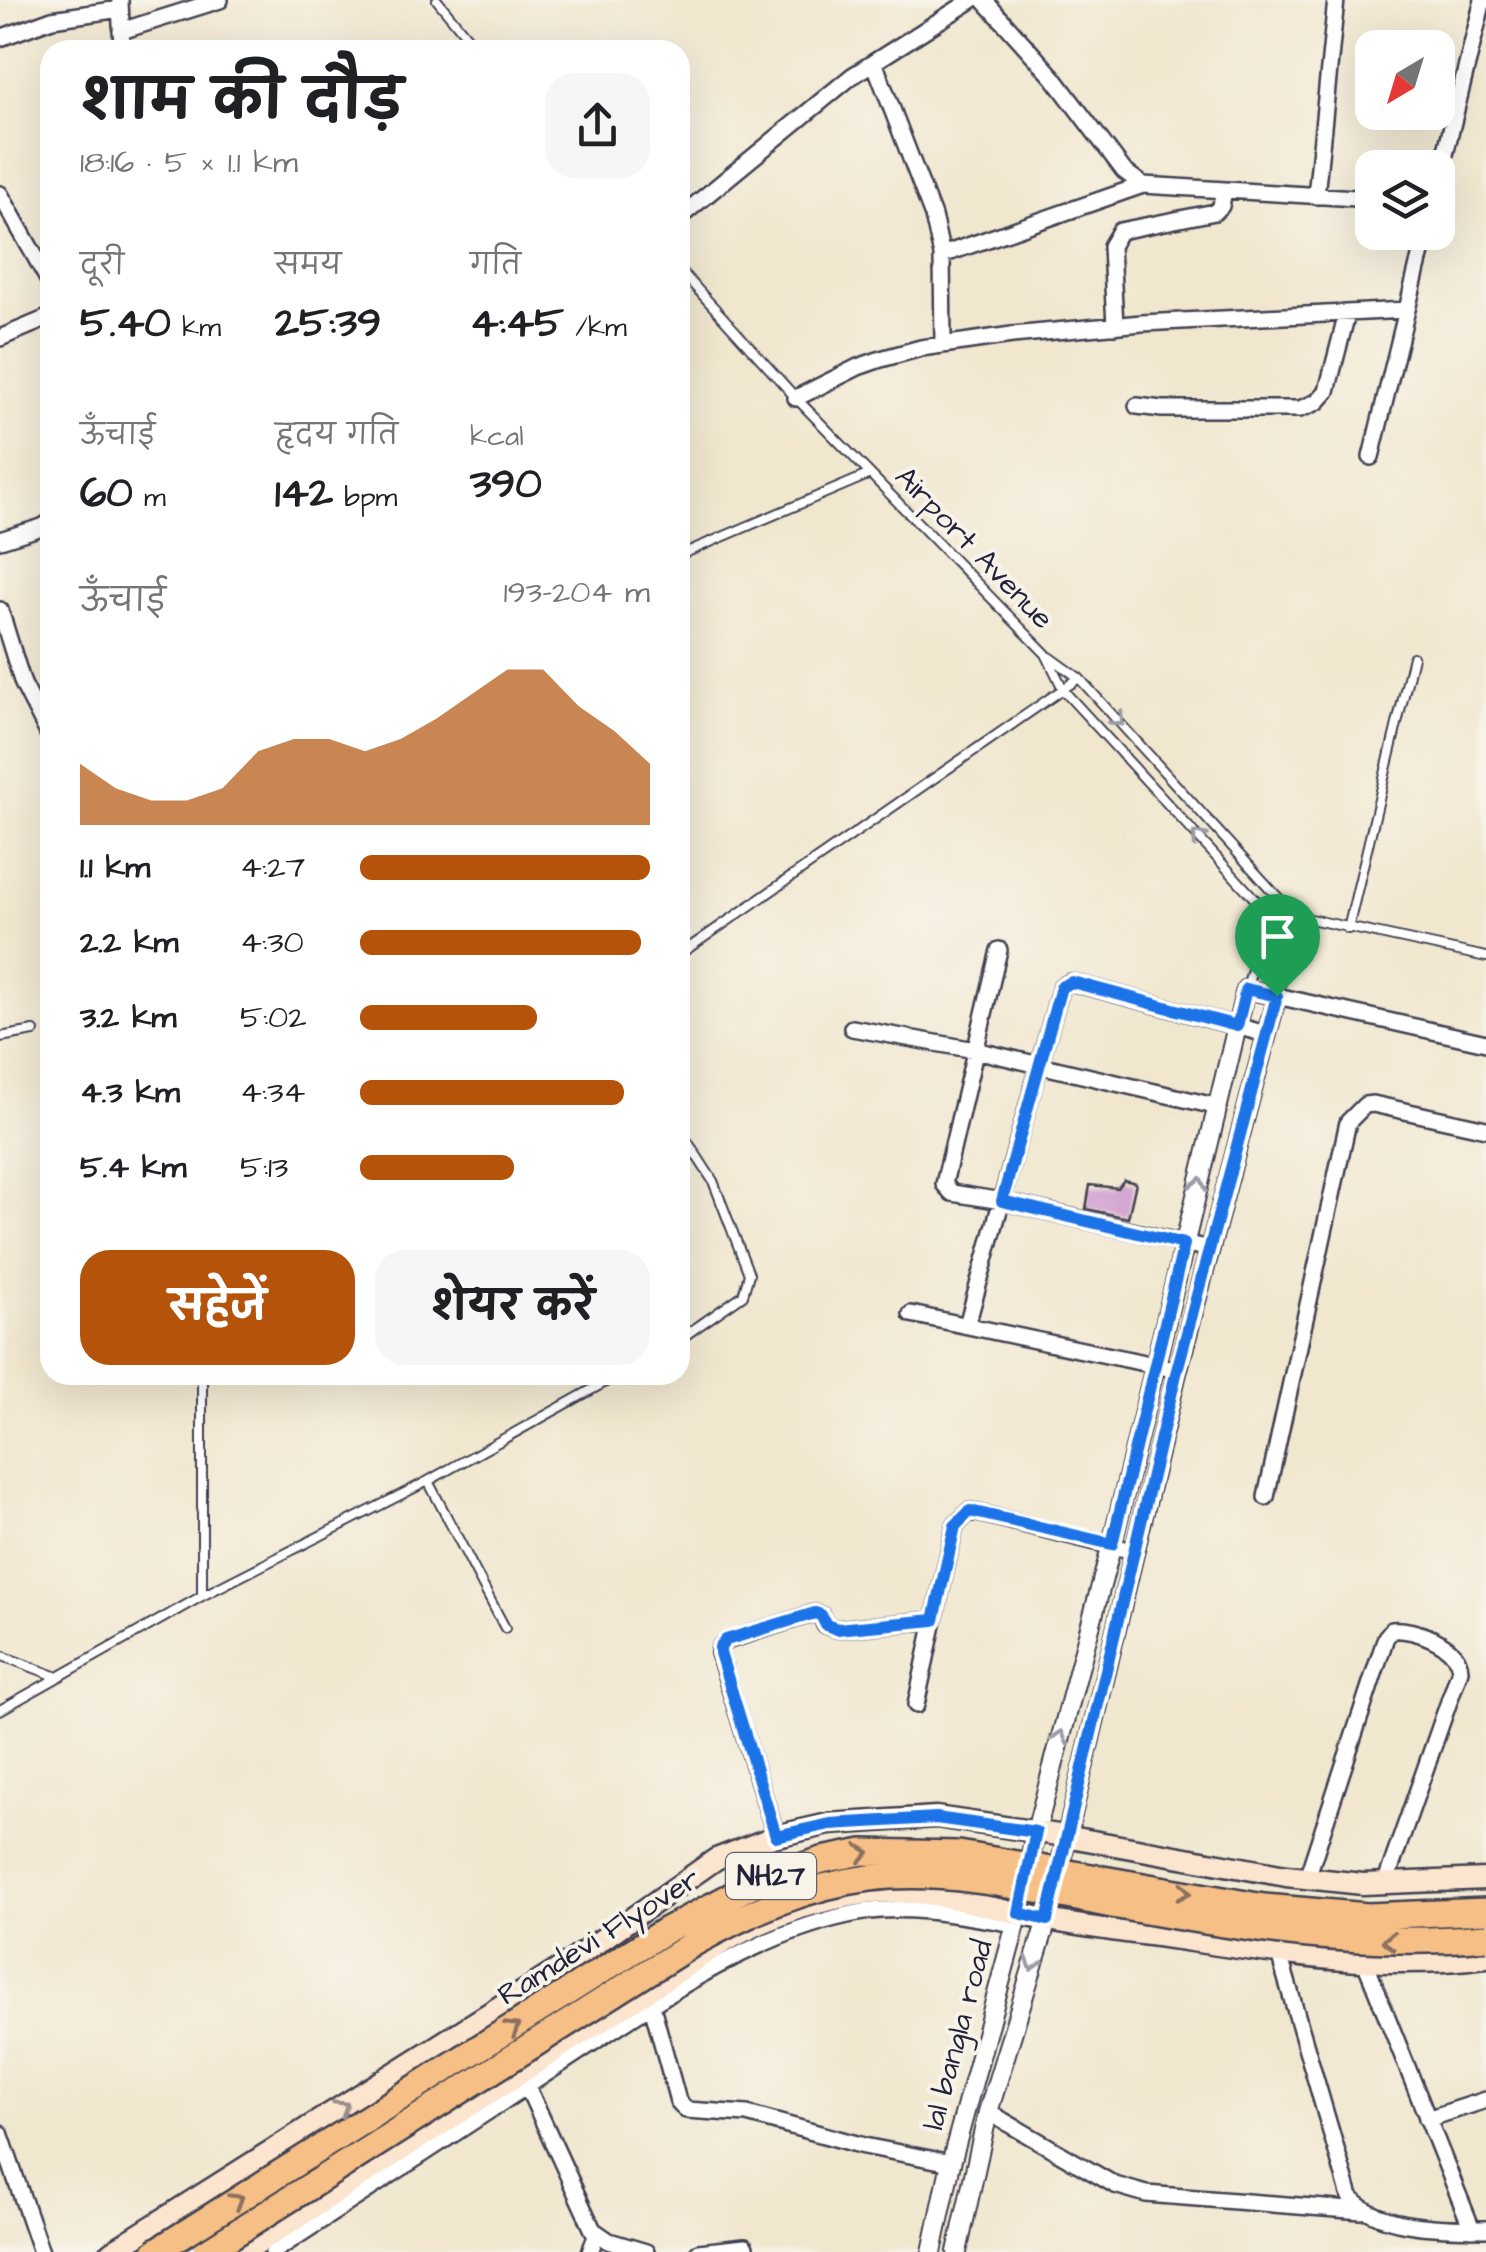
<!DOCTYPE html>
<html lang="hi">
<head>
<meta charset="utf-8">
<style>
  :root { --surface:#fff; --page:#f6f6f6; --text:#202124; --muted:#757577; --accent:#b45309 }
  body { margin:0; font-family:"Architects Daughter","Playpen Sans Deva",sans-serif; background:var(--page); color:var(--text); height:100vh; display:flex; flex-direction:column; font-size:38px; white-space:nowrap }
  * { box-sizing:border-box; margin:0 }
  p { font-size:32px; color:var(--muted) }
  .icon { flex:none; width:55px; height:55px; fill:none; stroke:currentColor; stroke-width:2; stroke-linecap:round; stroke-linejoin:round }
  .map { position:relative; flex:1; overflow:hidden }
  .panel { position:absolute; left:40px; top:40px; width:650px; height:1345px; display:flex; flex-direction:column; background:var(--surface); border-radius:30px; box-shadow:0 10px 40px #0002 }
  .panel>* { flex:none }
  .needle { width:65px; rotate:218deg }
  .fabs { position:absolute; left:1355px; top:30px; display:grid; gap:20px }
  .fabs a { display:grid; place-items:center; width:100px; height:100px; border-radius:20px; background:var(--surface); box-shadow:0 10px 40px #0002; font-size:50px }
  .pin { position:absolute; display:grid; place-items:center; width:85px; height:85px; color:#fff; margin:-102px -42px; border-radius:50% 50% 50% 0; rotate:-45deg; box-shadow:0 0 10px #0007 }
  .pin .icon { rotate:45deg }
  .round { display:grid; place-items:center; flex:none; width:105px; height:105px; border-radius:30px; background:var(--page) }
  .summary { display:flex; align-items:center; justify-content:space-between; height:170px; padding:0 40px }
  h1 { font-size:55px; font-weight:700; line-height:75px }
  .stats { display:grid; grid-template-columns:repeat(3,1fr); gap:15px; height:170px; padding:10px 40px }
  .stats div { display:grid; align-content:center }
  .stats b { font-size:42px; font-weight:700 }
  .stats small { font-size:28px; font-weight:400 }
  .stats p { font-size:28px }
  .chart { height:280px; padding:20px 40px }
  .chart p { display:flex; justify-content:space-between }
  .chart svg { width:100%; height:180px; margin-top:10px; fill:var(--accent); opacity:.7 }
  .action { display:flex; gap:20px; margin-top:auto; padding:20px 40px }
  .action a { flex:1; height:115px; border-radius:30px; background:var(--accent); color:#fff; font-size:40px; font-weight:700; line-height:115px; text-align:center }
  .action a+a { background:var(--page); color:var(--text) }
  ul { padding:0 40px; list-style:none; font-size:32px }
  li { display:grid; grid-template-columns:160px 120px 1fr; align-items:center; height:75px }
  li i { height:25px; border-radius:12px; background:var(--accent) }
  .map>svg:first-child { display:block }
  .building { fill:#cf9bd0 }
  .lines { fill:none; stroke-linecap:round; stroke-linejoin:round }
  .service-casing { stroke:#414051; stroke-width:12 }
  .minor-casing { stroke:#414051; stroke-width:20 }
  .tertiary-casing { stroke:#414051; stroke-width:22 }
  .secondary-casing { stroke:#414051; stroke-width:25 }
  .service { stroke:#fff; stroke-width:8 }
  .minor { stroke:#fff; stroke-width:15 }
  .tertiary { stroke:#fff; stroke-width:18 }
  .secondary { stroke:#fbe5cf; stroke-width:20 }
  .trunk-bridge-casing { stroke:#414051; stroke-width:30; stroke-linecap:butt }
  .trunk-bridge { stroke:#f5bf86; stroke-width:25 }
  .oneway { stroke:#9c9ca7 }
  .oneway2 { stroke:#8c7060 }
  .oneway3 { stroke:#998d8c }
  .route-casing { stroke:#fff; stroke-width:20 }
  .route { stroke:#1a73e8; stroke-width:12 }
  .labels { text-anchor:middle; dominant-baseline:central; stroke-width:8; stroke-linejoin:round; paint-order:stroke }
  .shield { fill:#f7f3e8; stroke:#62616f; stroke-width:2.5 }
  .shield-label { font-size:28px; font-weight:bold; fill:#22223b }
  .street-label { font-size:30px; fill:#22223b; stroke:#f7f3e8 }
</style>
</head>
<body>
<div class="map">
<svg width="1486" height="2252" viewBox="0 0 1486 2252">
  <rect width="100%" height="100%" fill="#f7f3e8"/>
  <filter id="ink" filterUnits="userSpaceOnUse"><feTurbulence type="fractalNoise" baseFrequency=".01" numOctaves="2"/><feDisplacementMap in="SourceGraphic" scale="20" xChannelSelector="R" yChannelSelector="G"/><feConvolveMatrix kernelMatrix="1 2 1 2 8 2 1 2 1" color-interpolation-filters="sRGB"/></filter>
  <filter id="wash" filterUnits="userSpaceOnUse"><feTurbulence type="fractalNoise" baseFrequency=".0048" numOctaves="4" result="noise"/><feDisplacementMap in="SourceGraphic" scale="40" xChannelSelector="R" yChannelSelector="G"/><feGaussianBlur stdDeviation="2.25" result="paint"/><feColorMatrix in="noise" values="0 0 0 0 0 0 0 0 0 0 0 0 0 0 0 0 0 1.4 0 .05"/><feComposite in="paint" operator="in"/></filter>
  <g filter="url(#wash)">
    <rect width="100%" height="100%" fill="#f1e7cf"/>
    <g id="blocks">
      <path class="building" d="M1124,1180L1136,1183L1128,1218L1086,1209L1090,1185L1118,1188Z"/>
    </g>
  </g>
  <g filter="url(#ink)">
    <use href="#blocks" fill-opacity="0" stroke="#414051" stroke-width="2.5"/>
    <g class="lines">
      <g class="service-casing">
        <path id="service" d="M437,0L478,50
          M680,270L796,398L1046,654L1064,691L1264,909
          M680,555L870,474
          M1050,657L1079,678L1295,916L1292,943L1277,996
          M1264,909L1486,957
          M1348,929L1413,657
          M680,954L1079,678
          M1247,987L1263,931L1264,909
          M0,1037L34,1031
          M680,1130L713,1181L749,1274L743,1295L680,1339
          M428,1481L505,1628
          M202,1596V1375
          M0,1655L58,1677
          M0,1710L202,1596L428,1481L618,1375"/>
      </g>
      <g class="minor-casing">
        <path id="minor" d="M120,0L122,50
          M984,0L1053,77L1124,171L1143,185L1372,199
          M121,31L220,0
          M0,38L52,19L120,9
          M874,62L933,216L942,255L943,345
          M1438,183L1483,0
          M0,194L50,283
          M1316,196L1336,0
          M680,217L852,76L972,0
          M942,255L1143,185
          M1115,326L1111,246L1120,231L1215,212L1221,206L1224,190
          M0,338L50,317
          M796,398L858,367L881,359L921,348L1012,335L1142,323L1407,310
          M1137,406L1162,409H1300L1317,402L1327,391L1347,314
          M1371,457L1426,232
          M0,540L42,527L50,522
          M0,610L23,684L50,737
          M999,950L944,1184L952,1193L1002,1201L1209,1249
          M1277,996L1486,1043
          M852,1028L975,1050L1219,1107
          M911,1314L1178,1370
          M967,1325L1061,987L1071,982L1266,1034
          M1266,1497L1348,1122L1365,1105L1373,1104L1486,1129
          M916,1705L934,1620
          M776,1836L719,1653L720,1647L726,1641L815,1613L821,1615L825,1625L837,1629L934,1620L955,1526L970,1511L1133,1551
          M1307,1878L1386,1637L1392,1630C1415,1628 1458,1644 1460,1670L1385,1884
          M1279,1954L1350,2197C1379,2230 1444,2228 1486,2229
          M1365,1962L1472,2229
          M652,2006L678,2101L686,2110L747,2114L864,2146L951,2163
          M988,2112L1115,2185L1146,2194L1362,2211
          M1427,2119L1486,2100
          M0,2133L41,2252
          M273,2252L527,2086
          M590,2252L597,2233
          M646,2252L609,2241L593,2230L527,2086C627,2022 745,1931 864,1912C914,1904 967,1917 1016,1924
          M698,2252L745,2247"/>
      </g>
      <g class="tertiary-casing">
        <path id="tertiary" d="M932,2252L951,2163L1016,1924L1036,1831L1112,1544L1246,989L1277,996L1177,1373L1047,1920L988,2112L957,2252"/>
      </g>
      <g class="secondary-casing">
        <path id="secondary" d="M111,2252L567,1964L716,1859L776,1836L829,1824L936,1817L1065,1836L1286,1876L1363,1884L1486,1879
          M244,2252L719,1945C771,1915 830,1894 891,1892C944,1891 997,1911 1048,1920C1095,1929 1144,1934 1191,1941C1289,1956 1387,1970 1486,1957"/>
      </g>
      <use href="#service" class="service"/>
      <use href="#minor" class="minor"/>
      <use href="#tertiary" class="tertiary"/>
      <use href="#secondary" class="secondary"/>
      <g class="trunk-bridge-casing">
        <path id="trunk-bridge" d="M155,2252L666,1930L767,1877L822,1860L863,1852L959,1854L1264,1907L1368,1916L1486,1911
          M206,2252L694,1943C750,1912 806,1886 870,1878C951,1868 1039,1891 1118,1906C1244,1929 1357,1948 1486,1937"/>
      </g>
      <use href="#trunk-bridge" class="trunk-bridge"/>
    </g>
    <defs><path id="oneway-chevron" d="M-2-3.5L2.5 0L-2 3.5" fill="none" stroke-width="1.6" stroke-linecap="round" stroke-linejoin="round" transform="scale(2.5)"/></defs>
    <g class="oneway">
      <use href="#oneway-chevron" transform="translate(1118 720) rotate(47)"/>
      <use href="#oneway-chevron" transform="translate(1198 837) rotate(-133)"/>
      <use href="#oneway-chevron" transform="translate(1199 1184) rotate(-76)"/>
      <use href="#oneway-chevron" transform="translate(1060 1737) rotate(-75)"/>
      <use href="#oneway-chevron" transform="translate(1033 1964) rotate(107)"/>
    </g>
    <g class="oneway2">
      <use href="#oneway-chevron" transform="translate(863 1853) rotate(-7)"/>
      <use href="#oneway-chevron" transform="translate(1184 1892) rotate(10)"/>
      <use href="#oneway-chevron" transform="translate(1389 1941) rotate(179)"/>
      <use href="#oneway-chevron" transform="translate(513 2028) rotate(-32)"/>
      <use href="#oneway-chevron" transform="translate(237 2200) rotate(-32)"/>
    </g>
    <use class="oneway3" href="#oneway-chevron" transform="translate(342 2107) rotate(-32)"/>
  </g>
  <g class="lines" filter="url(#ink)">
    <g class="route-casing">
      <path id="route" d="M1072,982L1237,1026L1246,989L1277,996L1176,1374L1047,1920L1019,1913L1036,1832L936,1818L830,1824L776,1836L720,1653V1647L726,1640L815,1613L821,1615L826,1625L837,1629L934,1620L955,1526L970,1511L1112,1544L1184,1244L1002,1201L1061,987Z"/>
    </g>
    <use href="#route" class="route"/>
  </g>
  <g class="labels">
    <rect class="shield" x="726" y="1853" width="90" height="46" rx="8"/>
    <g class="shield-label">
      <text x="771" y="1876">NH27</text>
    </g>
    <g class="street-label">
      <text transform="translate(974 548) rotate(46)">Airport Avenue</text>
      <text transform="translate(599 1937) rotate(-32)">Ramdevi Flyover</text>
      <text transform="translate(958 2035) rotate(-75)">lal bangla road</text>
    </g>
  </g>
</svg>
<div class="fabs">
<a><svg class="needle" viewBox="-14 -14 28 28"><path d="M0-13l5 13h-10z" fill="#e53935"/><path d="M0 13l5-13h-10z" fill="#757577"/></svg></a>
<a><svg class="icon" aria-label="layers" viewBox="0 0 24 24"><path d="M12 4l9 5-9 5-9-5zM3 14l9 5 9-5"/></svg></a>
</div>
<div class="pin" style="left:1277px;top:996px;background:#1e9e55"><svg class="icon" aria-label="arrive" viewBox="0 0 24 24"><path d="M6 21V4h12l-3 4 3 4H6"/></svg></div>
<section class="panel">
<div class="summary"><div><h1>शाम की दौड़</h1><p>18:16 · 5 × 1.1 km</p></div><a class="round"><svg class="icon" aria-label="share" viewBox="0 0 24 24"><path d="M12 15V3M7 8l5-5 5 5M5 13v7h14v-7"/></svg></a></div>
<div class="stats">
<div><p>दूरी</p><b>5.40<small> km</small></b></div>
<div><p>समय</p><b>25:39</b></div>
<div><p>गति</p><b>4:45<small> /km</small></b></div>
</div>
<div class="stats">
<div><p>ऊँचाई</p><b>60<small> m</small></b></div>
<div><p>हृदय गति</p><b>142<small> bpm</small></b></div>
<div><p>kcal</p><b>390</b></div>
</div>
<div class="chart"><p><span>ऊँचाई</span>193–204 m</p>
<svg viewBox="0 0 160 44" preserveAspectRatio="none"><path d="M0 44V29L10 35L20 38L30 38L40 35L50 26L60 23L70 23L80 26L90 23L100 18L110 12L120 6L130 6L140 15L150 21L160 29V44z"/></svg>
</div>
<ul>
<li><b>1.1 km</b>4:27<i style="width:100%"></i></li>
<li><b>2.2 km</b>4:30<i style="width:97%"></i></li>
<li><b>3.2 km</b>5:02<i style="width:61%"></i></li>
<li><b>4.3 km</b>4:34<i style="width:91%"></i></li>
<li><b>5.4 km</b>5:13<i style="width:53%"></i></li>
</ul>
<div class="action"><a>सहेजें</a><a>शेयर करें</a></div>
</section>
</div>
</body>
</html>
